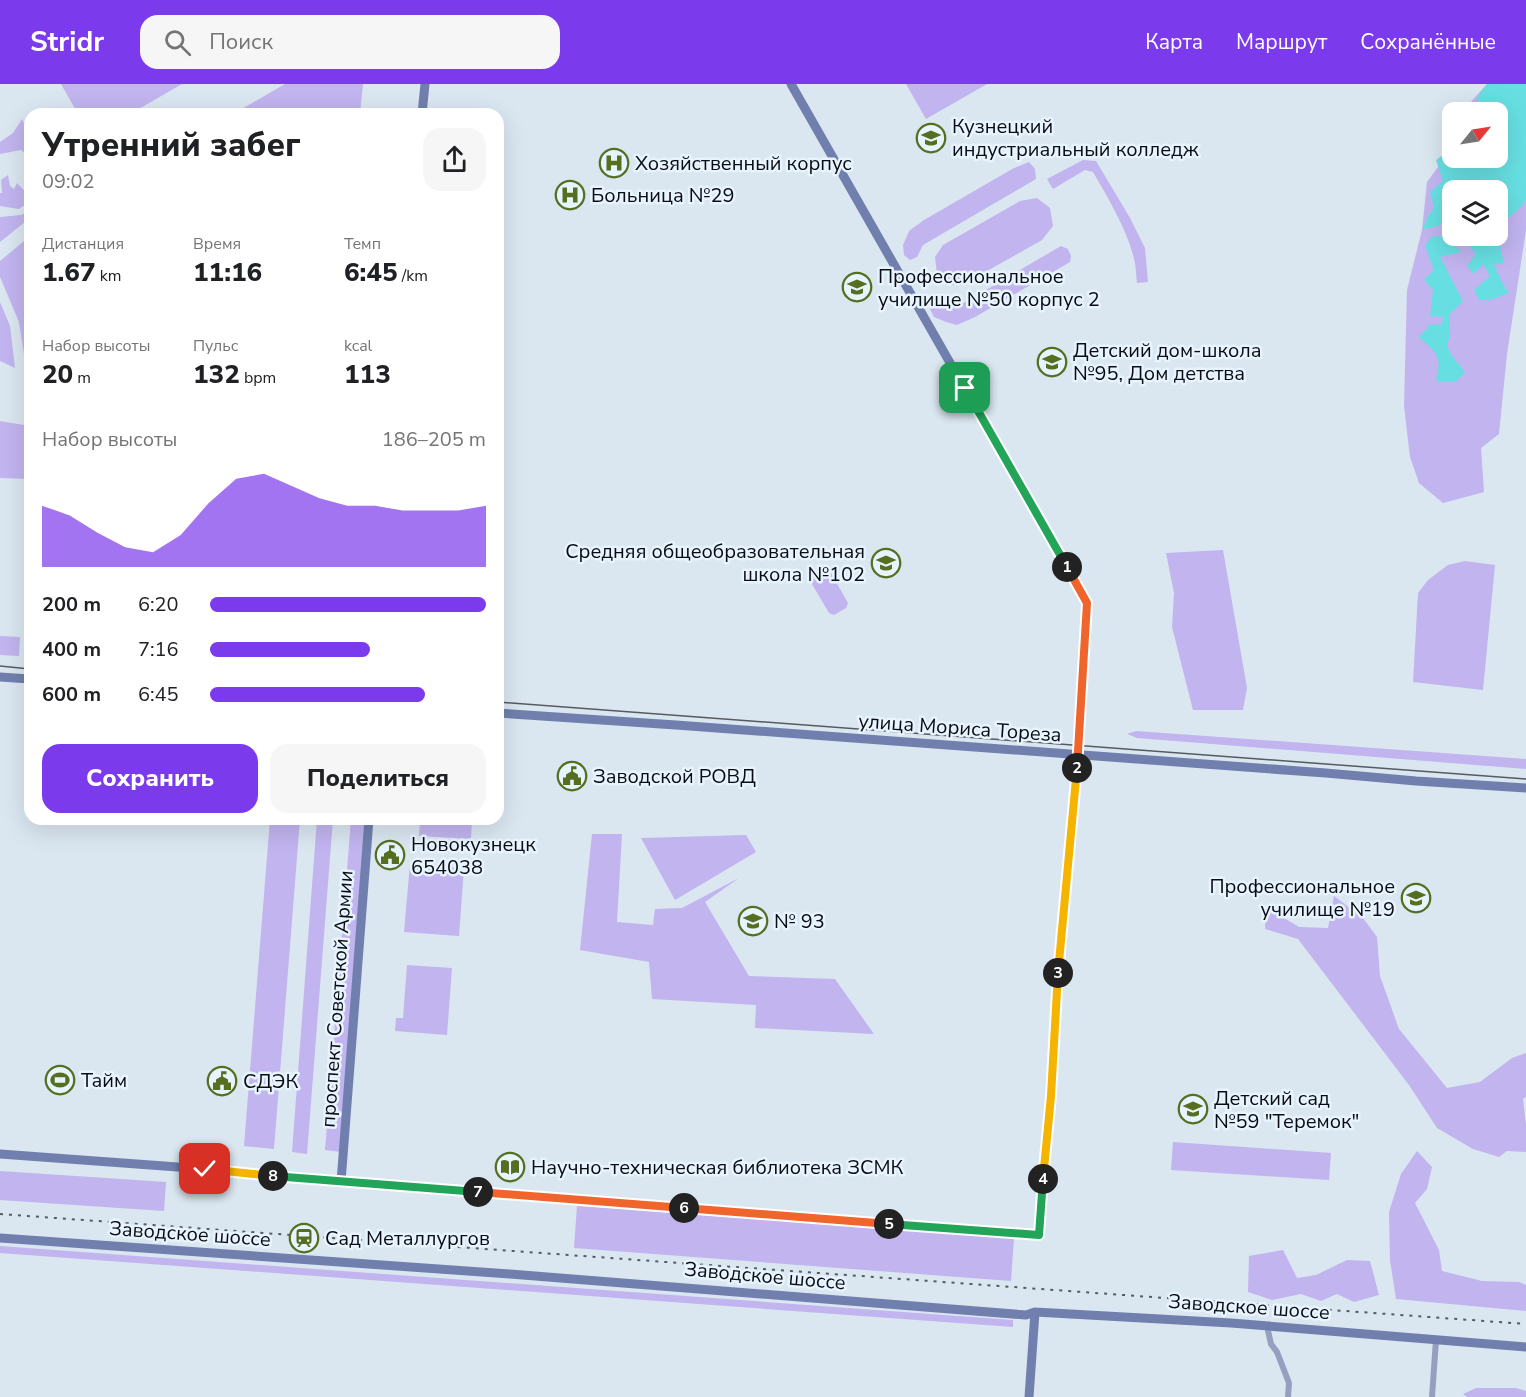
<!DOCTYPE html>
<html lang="ru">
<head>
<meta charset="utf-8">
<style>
  :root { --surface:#fff; --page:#f6f6f6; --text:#202124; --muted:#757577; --accent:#7c3aed }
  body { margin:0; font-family:"Nunito Sans",sans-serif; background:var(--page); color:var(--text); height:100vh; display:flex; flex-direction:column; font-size:22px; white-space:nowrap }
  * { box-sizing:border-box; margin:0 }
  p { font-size:20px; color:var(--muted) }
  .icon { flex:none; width:33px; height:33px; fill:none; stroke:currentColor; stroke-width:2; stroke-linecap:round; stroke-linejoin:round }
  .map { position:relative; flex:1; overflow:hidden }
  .drawer { position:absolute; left:24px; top:24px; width:480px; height:717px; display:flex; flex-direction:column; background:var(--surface); border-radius:18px; box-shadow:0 6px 24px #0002 }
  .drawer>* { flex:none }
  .needle { width:39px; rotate:60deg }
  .tools { position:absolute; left:1442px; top:18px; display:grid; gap:12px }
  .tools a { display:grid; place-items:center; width:66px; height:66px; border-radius:12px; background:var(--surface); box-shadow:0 6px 24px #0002; font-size:30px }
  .pin { position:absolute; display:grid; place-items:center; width:51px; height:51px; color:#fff; margin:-26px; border-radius:12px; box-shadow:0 3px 9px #0006 }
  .km { position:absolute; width:30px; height:30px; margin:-15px; border-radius:50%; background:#222; color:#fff; font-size:16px; line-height:30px; text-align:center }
  .round { display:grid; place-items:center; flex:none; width:63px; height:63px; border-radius:18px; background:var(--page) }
  .head { display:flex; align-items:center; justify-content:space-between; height:102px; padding:0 18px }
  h1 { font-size:33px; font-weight:800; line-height:45px }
  .stats { display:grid; grid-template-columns:repeat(3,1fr); gap:9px; height:102px; padding:6px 18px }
  .stats div { display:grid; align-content:center }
  .stats b { font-size:26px; font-weight:800 }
  .stats small { font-size:16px; font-weight:400 }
  .stats p { font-size:16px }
  .chart { height:168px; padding:12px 18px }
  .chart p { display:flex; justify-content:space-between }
  .chart svg { width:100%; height:108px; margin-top:6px; fill:var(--accent); opacity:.7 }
  .action { display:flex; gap:12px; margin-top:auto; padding:12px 18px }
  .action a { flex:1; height:69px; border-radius:18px; background:var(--accent); color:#fff; font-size:24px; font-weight:800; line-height:69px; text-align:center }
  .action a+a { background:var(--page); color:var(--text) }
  ul { padding:0 18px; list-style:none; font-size:20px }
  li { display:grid; grid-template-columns:96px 72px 1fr; align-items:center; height:45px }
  li i { height:15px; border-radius:8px; background:var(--accent) }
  header { display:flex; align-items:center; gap:36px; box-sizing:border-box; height:84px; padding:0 30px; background:var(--accent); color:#fff }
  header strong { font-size:28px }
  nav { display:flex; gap:33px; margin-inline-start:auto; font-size:21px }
  .search { width:420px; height:54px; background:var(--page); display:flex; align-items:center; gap:15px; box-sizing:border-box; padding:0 21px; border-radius:18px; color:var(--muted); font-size:22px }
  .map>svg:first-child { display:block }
  .green { fill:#c1b4ef; fill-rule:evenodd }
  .water { fill:#67dfe2 }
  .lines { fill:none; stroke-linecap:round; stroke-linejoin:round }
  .street { stroke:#95a0c0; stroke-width:6 }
  .secondary { stroke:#707fad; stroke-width:9 }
  .tram { stroke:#545b61; stroke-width:1.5 }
  .rail { stroke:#545b61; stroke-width:2; stroke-dasharray:3 6; stroke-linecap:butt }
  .split-1-casing { stroke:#fff; stroke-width:12 }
  .split-2-casing { stroke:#fff; stroke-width:12 }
  .split-3-casing { stroke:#fff; stroke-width:12 }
  .split-4-casing { stroke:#fff; stroke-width:12 }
  .split-5-casing { stroke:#fff; stroke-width:12 }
  .split-6-casing { stroke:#fff; stroke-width:12 }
  .split-7-casing { stroke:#fff; stroke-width:12 }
  .split-8-casing { stroke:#fff; stroke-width:12 }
  .split-9-casing { stroke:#fff; stroke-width:12 }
  .split-1 { stroke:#22a559; stroke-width:8 }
  .split-2 { stroke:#f0652b; stroke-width:8 }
  .split-3 { stroke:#f5b400; stroke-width:8 }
  .split-4 { stroke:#f5b400; stroke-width:8 }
  .split-5 { stroke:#22a559; stroke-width:8 }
  .split-6 { stroke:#f0652b; stroke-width:8 }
  .split-7 { stroke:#f0652b; stroke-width:8 }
  .split-8 { stroke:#22a559; stroke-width:8 }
  .split-9 { stroke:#f5b400; stroke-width:8 }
  .labels { text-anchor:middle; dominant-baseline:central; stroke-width:5; stroke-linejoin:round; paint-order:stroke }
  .poi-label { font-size:20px; fill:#090d11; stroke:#e7f3fe; text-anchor:start }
  .street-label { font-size:20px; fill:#090d11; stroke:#e7f3fe }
</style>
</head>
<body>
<header>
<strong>Stridr</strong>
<div class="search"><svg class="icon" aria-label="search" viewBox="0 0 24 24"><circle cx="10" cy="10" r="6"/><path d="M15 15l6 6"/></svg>Поиск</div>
<nav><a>Карта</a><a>Маршрут</a><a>Сохранённые</a></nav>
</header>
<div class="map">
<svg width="1526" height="1313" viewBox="0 0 1526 1313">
  <rect width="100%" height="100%" fill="#dae6f0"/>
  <path class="green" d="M61,0H182L130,30H78Z
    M285,0H363L360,30H233Z
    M906,0H987L926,35Z
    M1487,0H1526V146L1507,270L1499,350L1481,364L1484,408L1443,419L1419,399L1410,373L1404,322L1407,206L1422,146L1427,98L1451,65L1452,61V74H1497V28H1462ZM1452,106H1497V152H1452Z
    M22,35L30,52V82L24,81L29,73L21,66L0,70V58L13,49Z
    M1083,76L1096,77L1130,134L1145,164L1148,198L1137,199C1136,191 1136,182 1134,175C1128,147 1107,112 1093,88L1085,86L1053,105L1047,95Z
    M1029,78L1035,85L1036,95L923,161L917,173L910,176L904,171L903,161L909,147L924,136L1014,84Z
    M8,91L10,102L14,105L17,99L24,106L26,120L19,125L0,122V109H2L1,96Z
    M1037,114L1050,124L1053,142L1042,156L964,200L950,201L937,190L935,173L943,161L1020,117Z
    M30,127V134L0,158V133L21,131Z
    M30,152V292L27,290L19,238L0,193V177Z
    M1061,162L1068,165L1071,172L1070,178L975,233L957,241L946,238L934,233L930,225L933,214L941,215L955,224Z
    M0,218L10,242L15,284L0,277Z
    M0,337L24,341L30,348V395L0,394Z
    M1223,466L1247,604L1243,626H1193L1172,543L1174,509L1166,469Z
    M1465,477L1495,481L1483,606L1413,598L1418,509L1428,496L1448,481Z
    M826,488L831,489L848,519L846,524L834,531L829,529L812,500L814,494Z
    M0,552L20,553L19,572L0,571Z
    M1136,647L1526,675V685L1137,654L1127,650Z
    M270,735H300L274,1065L244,1062Z
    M317,735H333L307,1070L292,1068Z
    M351,735H367L341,1068L325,1066Z
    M420,735H472L471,755L419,752Z
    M592,750H622L617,838L653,841L655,825L682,824L739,794L705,818L749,892L835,895L874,950L755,944L756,921L652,915L649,878L580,866Z
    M746,751L756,768L675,816L641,754Z
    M410,780L464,784L459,852L404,848Z
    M1334,812L1363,834L1377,853L1380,892L1399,945L1447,1004L1480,998L1512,974L1526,969V1013L1523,1015L1526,1041V1068L1507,1067L1499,1073L1473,1065L1437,1044L1409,1001L1298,855L1265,845L1266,823L1299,843L1328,844Z
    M407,881L452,884L447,951L395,947L396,934H403Z
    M1173,1058L1331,1069L1329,1096L1171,1086Z
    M1417,1067L1432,1083L1427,1105L1415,1119L1439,1166L1442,1187L1482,1197L1519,1198L1526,1201V1227L1396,1215L1390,1176L1389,1128L1401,1090Z
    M0,1087L166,1098L164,1127L0,1116Z
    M577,1122L1014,1154L1011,1197L574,1164Z
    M0,1162L1013,1236V1243L0,1169Z
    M1283,1166L1297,1194L1316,1191L1347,1176L1370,1177L1379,1211L1354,1218L1337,1210L1321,1217L1301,1210L1272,1216L1248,1208L1249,1172Z
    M1476,1304H1516L1526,1307V1313H1467L1463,1310Z"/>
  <path class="water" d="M1487,0H1526V116L1521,123L1508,134L1497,152L1504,179L1494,180L1503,200L1509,209L1490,216H1479L1474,206L1490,192L1483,180L1474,190L1467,182L1476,170L1468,161L1480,153L1497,152V106H1452V131H1450L1438,142L1422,146L1428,132L1434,124L1430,108L1443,97L1436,76L1452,64V74H1497V28H1475L1479,10Z
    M1433,152L1448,153L1461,168L1440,173L1463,217L1449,231L1450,252L1447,262L1452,272L1465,288L1457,297H1436C1442,270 1438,271 1419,253L1430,241L1442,240L1443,233L1430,232L1433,206L1424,196L1434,186L1425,161Z"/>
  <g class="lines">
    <path class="street" d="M1267,1242L1271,1260L1277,1268L1289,1299L1288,1313
      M1432,1313L1436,1256"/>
    <path class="secondary" d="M422,30L425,0
      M0,593L30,595
      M498,629L676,641L1326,689L1416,697L1526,704
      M0,1070L205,1085L341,1098L1039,1151L1045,1072L1051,1012L1059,874L1078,671L1087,519L791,0
      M341,1098L369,735
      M0,1154L510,1190L1026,1231L1035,1228L1231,1239L1526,1263
      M1029,1313L1035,1228"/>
    <path class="tram" d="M0,582L30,585
      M498,618L1526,695"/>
    <path class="rail" d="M0,1130L1526,1240"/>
  </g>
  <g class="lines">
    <g class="split-1-casing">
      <path id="split-1" d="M965,304L1067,483"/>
    </g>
    <g class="split-2-casing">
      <path id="split-2" d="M1067,483L1087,519L1077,684"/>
    </g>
    <g class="split-3-casing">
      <path id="split-3" d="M1058,889L1077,684"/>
    </g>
    <g class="split-4-casing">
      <path id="split-4" d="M1043,1095L1051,1012L1058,889"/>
    </g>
    <g class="split-5-casing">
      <path id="split-5" d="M889,1140L1039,1151L1043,1095"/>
    </g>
    <g class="split-6-casing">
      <path id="split-6" d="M684,1124L889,1140"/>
    </g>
    <g class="split-7-casing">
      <path id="split-7" d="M478,1108L684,1124"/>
    </g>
    <g class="split-8-casing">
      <path id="split-8" d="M273,1092L478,1108"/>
    </g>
    <g class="split-9-casing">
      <path id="split-9" d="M205,1085L273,1092"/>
    </g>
    <use href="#split-1" class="split-1"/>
    <use href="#split-2" class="split-2"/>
    <use href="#split-3" class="split-3"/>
    <use href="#split-4" class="split-4"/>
    <use href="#split-5" class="split-5"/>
    <use href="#split-6" class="split-6"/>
    <use href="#split-7" class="split-7"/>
    <use href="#split-8" class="split-8"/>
    <use href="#split-9" class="split-9"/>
  </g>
  <defs>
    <g id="university-ring" transform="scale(1.5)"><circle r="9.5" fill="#e7f3fe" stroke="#566e20" stroke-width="1.5"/><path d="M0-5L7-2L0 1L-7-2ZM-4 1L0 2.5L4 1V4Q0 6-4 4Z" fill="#566e20"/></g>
    <g id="hospital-ring" transform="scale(1.5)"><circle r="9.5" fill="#e7f3fe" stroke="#566e20" stroke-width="1.5"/><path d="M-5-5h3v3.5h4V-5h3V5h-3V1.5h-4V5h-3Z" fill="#566e20"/></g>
    <g id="school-ring" transform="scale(1.5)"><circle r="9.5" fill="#e7f3fe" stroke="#566e20" stroke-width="1.5"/><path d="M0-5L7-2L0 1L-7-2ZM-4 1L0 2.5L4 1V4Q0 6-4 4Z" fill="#566e20"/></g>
    <g id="civic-ring" transform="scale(1.5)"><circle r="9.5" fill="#e7f3fe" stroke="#566e20" stroke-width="1.5"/><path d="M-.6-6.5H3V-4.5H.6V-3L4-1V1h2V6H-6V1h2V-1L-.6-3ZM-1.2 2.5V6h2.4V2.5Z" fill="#566e20"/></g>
    <g id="stadium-ring" transform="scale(1.5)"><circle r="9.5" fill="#e7f3fe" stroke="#566e20" stroke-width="1.5"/><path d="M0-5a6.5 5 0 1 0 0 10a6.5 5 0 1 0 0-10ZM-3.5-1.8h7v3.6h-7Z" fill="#566e20"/></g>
    <g id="library-ring" transform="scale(1.5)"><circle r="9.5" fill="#e7f3fe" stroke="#566e20" stroke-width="1.5"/><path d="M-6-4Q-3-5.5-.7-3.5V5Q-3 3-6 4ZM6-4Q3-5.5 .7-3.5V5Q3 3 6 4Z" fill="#566e20"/></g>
    <g id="station-ring" transform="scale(1.5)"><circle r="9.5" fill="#e7f3fe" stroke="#566e20" stroke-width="1.5"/><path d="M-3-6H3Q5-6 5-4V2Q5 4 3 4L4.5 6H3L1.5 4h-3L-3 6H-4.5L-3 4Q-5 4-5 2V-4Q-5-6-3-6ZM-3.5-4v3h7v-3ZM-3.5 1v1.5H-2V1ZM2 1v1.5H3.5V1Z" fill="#566e20"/></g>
  </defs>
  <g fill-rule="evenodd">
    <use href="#university-ring" x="931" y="54"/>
    <use href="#hospital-ring" x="614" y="79"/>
    <use href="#hospital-ring" x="570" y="111"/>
    <use href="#university-ring" x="857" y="203"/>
    <use href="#school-ring" x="1052" y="278"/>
    <use href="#school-ring" x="886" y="479"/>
    <use href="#civic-ring" x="572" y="692"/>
    <use href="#civic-ring" x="390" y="771"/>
    <use href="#university-ring" x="1416" y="814"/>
    <use href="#school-ring" x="753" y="837"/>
    <use href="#stadium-ring" x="60" y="996"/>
    <use href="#civic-ring" x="222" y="997"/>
    <use href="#school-ring" x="1193" y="1025"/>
    <use href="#library-ring" x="510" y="1083"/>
    <use href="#station-ring" x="304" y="1154"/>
  </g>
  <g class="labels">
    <g class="poi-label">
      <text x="952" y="42">Кузнецкий<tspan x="952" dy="23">индустриальный колледж</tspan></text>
      <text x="635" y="79">Хозяйственный корпус</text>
      <text x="591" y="111">Больница №29</text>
      <text x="878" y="192">Профессиональное<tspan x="878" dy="23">училище №50 корпус 2</tspan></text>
      <text x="1073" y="266">Детский дом-школа<tspan x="1073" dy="23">№95, Дом детства</tspan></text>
      <text x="865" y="467" text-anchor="end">Средняя общеобразовательная<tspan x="865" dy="23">школа №102</tspan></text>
      <text x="593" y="692">Заводской РОВД</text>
      <text x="411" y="760">Новокузнецк<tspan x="411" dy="23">654038</tspan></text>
      <text x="1395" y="802" text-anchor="end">Профессиональное<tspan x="1395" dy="23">училище №19</tspan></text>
      <text x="774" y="837">№ 93</text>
      <text x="81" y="996">Тайм</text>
      <text x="243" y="997">СДЭК</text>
      <text x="1214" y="1014">Детский сад<tspan x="1214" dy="23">№59 "Теремок"</tspan></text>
      <text x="531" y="1083">Научно-техническая библиотека ЗСМК</text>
      <text x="325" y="1154">Сад Металлургов</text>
    </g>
    <g class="street-label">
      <text transform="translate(960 644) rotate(4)">улица Мориса Тореза</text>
      <text transform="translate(337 915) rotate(-86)">проспект Советской Армии</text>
      <text transform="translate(190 1150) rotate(4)">Заводское шоссе</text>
      <text transform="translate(765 1192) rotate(5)">Заводское шоссе</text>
      <text transform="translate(1249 1223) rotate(4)">Заводское шоссе</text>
    </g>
  </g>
</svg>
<div class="tools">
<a><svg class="needle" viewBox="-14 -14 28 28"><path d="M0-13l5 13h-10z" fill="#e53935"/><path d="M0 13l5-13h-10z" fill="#757577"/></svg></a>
<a><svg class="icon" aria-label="layers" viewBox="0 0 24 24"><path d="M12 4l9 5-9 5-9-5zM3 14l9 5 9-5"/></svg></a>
</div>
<div class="pin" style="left:965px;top:304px;background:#1e9e55"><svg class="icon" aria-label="arrive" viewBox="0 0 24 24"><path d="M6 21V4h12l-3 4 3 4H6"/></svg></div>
<div class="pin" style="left:205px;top:1085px;background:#d93025"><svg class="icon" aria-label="check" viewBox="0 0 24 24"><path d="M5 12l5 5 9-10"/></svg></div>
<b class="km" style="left:1067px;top:483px">1</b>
<b class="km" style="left:1077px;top:684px">2</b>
<b class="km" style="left:1058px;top:889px">3</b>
<b class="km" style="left:1043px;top:1095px">4</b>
<b class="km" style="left:889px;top:1140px">5</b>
<b class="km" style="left:684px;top:1124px">6</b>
<b class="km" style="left:478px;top:1108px">7</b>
<b class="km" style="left:273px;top:1092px">8</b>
<section class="drawer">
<div class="head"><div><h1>Утренний забег</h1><p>09:02</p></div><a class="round"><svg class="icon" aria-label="share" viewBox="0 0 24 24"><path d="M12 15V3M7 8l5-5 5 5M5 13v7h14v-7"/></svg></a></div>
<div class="stats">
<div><p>Дистанция</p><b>1.67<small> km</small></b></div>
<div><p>Время</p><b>11:16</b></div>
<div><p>Темп</p><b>6:45<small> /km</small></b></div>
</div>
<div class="stats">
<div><p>Набор высоты</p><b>20<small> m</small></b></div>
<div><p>Пульс</p><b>132<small> bpm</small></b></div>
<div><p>kcal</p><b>113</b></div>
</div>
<div class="chart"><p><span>Набор высоты</span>186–205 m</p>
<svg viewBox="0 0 160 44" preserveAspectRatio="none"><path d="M0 44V19L10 23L20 30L30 36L40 38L50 31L60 18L70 8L80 6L90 11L100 16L110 19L120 19L130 21L140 21L150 21L160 19V44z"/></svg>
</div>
<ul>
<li><b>200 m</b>6:20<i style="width:100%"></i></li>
<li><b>400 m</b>7:16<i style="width:58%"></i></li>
<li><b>600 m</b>6:45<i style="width:78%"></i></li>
</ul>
<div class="action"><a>Сохранить</a><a>Поделиться</a></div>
</section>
</div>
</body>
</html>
